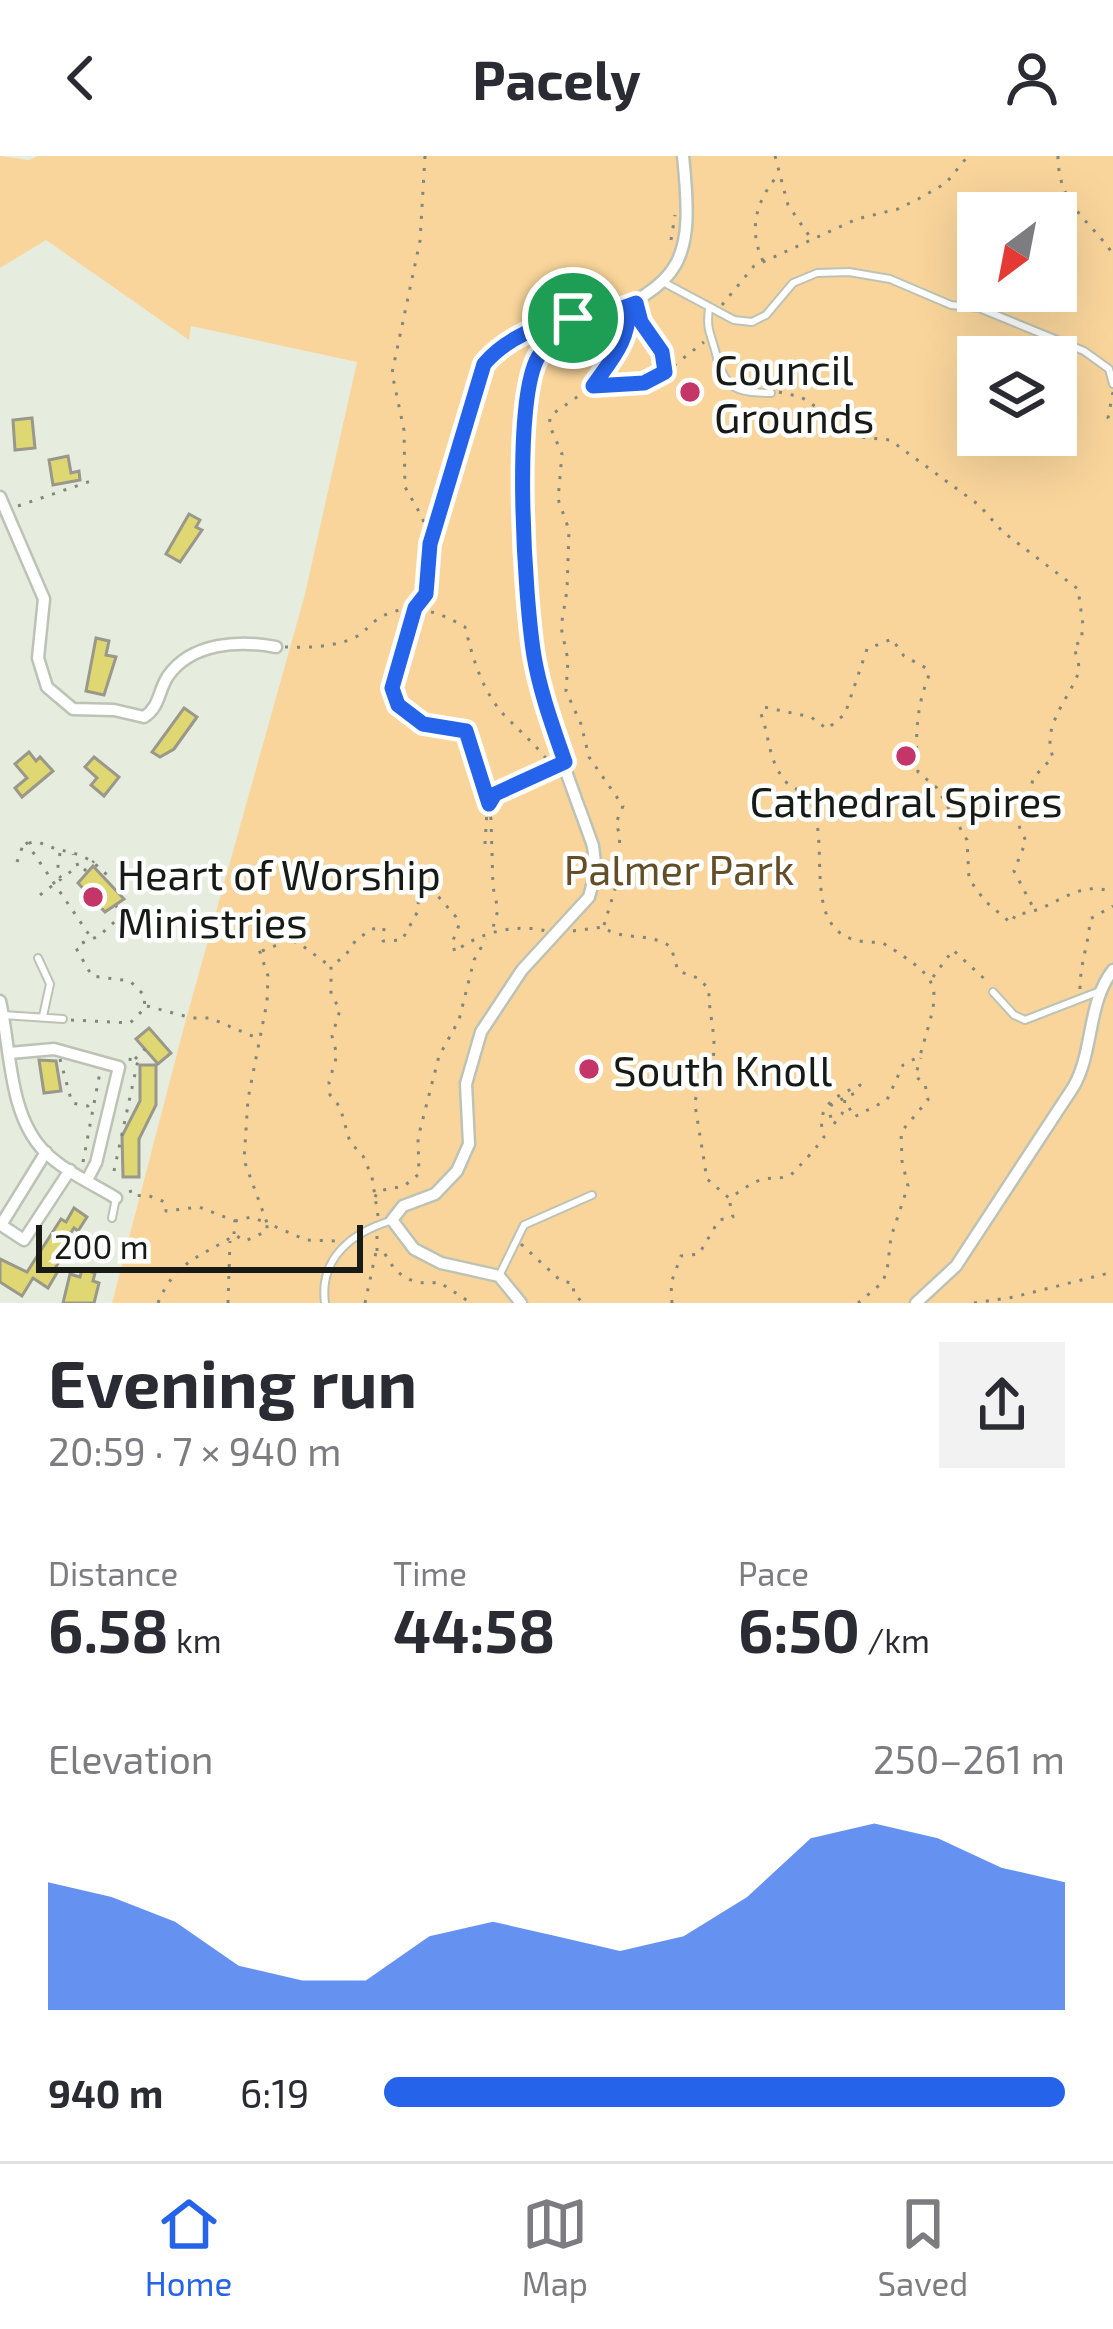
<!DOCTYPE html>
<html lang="en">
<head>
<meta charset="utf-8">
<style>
  :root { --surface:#fff; --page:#f2f2f3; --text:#2b2b33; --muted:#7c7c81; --line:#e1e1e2; --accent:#2563eb }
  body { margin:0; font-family:"Exo 2",sans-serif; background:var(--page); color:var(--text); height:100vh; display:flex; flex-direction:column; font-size:45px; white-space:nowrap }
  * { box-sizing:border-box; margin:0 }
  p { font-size:39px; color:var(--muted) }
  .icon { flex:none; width:66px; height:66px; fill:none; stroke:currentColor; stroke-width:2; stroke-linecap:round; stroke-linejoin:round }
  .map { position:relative; height:1147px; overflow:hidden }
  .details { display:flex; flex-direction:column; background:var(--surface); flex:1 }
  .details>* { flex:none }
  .needle { width:78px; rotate:212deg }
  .buttons { position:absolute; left:957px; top:36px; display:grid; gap:24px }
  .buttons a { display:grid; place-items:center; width:120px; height:120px; border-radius:0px; background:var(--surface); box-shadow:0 12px 48px #0002; font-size:60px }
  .scale { position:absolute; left:36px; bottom:30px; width:327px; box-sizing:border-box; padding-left:12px; border:6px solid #171a15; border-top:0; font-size:33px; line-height:42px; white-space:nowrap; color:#171a15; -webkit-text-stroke:9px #fff; paint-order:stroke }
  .pin { position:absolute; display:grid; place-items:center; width:102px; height:102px; color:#fff; margin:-51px; border:6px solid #fff; border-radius:50%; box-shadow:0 3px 12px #0007 }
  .round { display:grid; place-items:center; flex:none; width:126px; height:126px; border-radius:0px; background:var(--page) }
  .headline { display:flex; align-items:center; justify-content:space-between; height:204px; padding:0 48px }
  h1 { font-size:66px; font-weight:700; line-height:90px }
  .figures { display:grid; grid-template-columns:repeat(3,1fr); gap:18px; height:204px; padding:12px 48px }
  .figures div { display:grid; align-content:center }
  .figures b { font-size:60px; font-weight:700 }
  .figures small { font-size:33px; font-weight:400 }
  .figures p { font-size:33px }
  .chart { height:336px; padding:24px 48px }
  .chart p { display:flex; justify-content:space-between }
  .chart svg { width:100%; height:216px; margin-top:12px; fill:var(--accent); opacity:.7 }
  ul { padding:0 48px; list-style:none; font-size:39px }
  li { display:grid; grid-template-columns:192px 144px 1fr; align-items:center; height:90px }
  li i { height:30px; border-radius:15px; background:var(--accent) }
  header { display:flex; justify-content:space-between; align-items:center; height:156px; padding:0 48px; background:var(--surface); font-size:54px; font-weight:700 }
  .menu { display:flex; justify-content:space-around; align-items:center; height:168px; border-top:3px solid var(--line); background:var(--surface); font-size:33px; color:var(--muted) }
  .menu a { display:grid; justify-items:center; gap:6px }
  .menu .current { color:var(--accent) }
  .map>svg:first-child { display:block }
  .green { fill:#f9d59b; fill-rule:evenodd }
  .building { fill:#dfd771; stroke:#99988a; stroke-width:3 }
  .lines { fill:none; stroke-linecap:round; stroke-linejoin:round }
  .service-casing { stroke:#bcc3b5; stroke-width:10 }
  .minor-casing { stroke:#bcc3b5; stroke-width:15 }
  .path { stroke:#81877d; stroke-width:3; stroke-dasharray:3 9; stroke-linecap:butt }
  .service { stroke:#fff; stroke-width:6 }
  .minor { stroke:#fff; stroke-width:10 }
  .route-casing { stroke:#fff; stroke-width:24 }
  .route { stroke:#2563eb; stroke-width:15 }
  .poi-dot { fill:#c33667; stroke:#fff; stroke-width:4.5 }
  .labels { text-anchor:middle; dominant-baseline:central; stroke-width:9; stroke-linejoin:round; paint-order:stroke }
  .poi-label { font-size:42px; fill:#171a15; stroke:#fff; text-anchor:start }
  .park-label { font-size:42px; fill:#644e28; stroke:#fff }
</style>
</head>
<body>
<header><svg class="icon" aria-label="back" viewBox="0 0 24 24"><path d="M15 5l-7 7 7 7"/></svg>Pacely<svg class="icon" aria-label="person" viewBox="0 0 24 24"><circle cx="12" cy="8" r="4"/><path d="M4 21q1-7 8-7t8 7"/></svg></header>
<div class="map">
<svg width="1113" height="1147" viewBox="0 0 1113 1147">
  <rect width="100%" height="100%" fill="#e6eddf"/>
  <path class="green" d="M0,0L29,4L38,0H1113V1147H112L185,867L305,438L357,206L191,170L189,184L46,84L0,112ZM978,57H1056V135H978ZM978,201H1056V279H978Z"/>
  <path class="building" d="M32,262L35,292L15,294L13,264Z
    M68,300L71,317L79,315L80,324L53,329L49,304Z
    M189,358L200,364L196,371L202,374L180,406L166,398Z
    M96,482L109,485L106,499L116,501L104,539L86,535Z
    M184,552L197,561L174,593L160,601L152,596Z
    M29,596L36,605L40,601L53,615L22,641L15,632L27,622L15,608Z
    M94,601L119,621L104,640L91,629L97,622L85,611Z
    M93,710L124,743L105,756L78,727Z
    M149,872L171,897L158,908L136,883Z
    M39,904L56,905L61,935L44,937Z
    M140,909H156V949L139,983V1021H123L122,980L140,945Z
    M74,1052L87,1061L78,1075L74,1072L54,1103L59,1106L54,1114L58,1115L48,1132L33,1122L22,1140L0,1126V1103L27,1116L61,1063L66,1066Z
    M82,1113L95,1117L93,1125L99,1127L94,1147H63L70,1118L80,1121Z"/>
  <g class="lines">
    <g class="service-casing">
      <path id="service" d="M663,126L734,164L752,166L766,159L793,127L817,117L849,116L890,123L951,149L979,152L1084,195L1109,213L1113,228
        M709,152C706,175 711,177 716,198C725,234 736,236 771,237
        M38,802L50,828L43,860
        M993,836L1014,859L1025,864L1100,835
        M3,859L63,863
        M112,1062L116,1042
        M499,1120L524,1069L592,1039
        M325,1147C319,1103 351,1077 390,1065"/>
    </g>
    <g class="minor-casing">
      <path id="minor" d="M0,341L44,443L38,502L47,531L73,553L114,554L144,561C160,551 158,535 168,520C192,486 240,484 276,491
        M0,845C11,893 8,959 45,996C64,1015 93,1028 116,1042
        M10,897L54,893L119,911L96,1007L87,1024
        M46,996L1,1069L24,1084L70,1014
        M521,1147L499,1120L441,1107L414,1093L392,1064L403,1050L435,1038L457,1015L469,988L466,928L481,876L522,814L589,741L596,715L593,690C571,628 544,563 534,497C525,436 526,375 525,314C525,279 518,236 535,205C546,185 566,175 586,167C685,128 694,105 683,0
        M916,1147L956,1110L1074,930C1094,894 1087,847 1113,814"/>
    </g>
    <path class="path" d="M425,0L420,85L392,217L404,274L405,331L422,361L431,388L426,438L415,452L392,532L398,549L423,568L466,575L491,663L493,731L498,754L492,775
      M775,0L788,49L812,84
      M1058,0C1058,49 1089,63 1113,98
      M671,84L675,59
      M763,105C748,73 756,45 778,19
      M722,149L754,110L857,63L898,53L922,41L946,27L968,0
      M640,154C644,177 662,191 665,216
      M594,228C614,207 624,187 629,158
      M779,236L801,241L861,281L890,284L979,349L1003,376L1078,433L1083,469L1081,486L1074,489C1075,499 1081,508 1078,518C1068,544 1041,571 1053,601L1034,621L1018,668L1026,685L1014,715L1035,755
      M1113,236L1108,262L1113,269
      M18,350L91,325
      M431,388L484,208C503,184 537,169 566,163
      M285,491C308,492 330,491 352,483C361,479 367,472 375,465C404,444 437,454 465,471C473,503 482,535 505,560C522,577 537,590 552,610
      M490,645L495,639L550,613
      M26,686L92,783
      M485,688L487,654
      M60,697L57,717L61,722
      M17,706L23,689L36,685C69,701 79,690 107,719
      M84,715L94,705
      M40,739L78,710L73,698
      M604,769L616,730L620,680L616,667L623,650L589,601L581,568L566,535L568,504L561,471L567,434L569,374L558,343L562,298L549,268L551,259L593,230L633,229L663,218L704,186
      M573,775L603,771C623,786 649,775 671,791L678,815L698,822L709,833C708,857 717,879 713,903C710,921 695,932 695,949L707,1023L729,1042C740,1036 751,1026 764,1023C774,1021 784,1024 793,1017C798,1012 820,988 824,981C814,950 836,940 860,929L855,937L832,948L829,955L833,969L842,958L845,944L854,961L887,944L903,909L920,900C939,831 949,827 881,786C789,792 837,685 808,642C803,634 792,633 786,626C768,605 770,582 761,558L764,551L811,561L827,573L845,558L867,493L892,483L904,500L926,512L929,519C916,552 915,581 918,616L937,632L967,684L969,723L985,745L1011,767L1016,758C1050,758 1078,720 1113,737
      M282,781L300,788L330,810
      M82,787L99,780L123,758L116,750
      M262,795L277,789L278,765L269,759L258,764L253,775L268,820L267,846L248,943L244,1004L267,1067L306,1084L338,1085
      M933,821L953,794L990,828
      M1080,833C1080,806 1089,788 1090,763L1113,750
      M147,850L192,862H210L257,882
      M71,864L130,867L144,853L145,840L130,825L92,820L76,792
      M60,903L72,947L88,950L91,947
      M135,903L145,893
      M83,1006L100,916
      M114,1015L138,904L126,903
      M130,1034L132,1040L147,1039L165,1046L166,1055L199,1051L235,1065L234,1078
      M375,1041L378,1035L404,1030L419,1018L418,982L439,900L459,864L474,804L486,783
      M378,1060L372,1021L363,1000L350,986L340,951L330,939L329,926L337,899L332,880L340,854L331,838V810L345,800L356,784L372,773L384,772L383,785L402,784L418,755L419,718L456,761L459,769L452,787L455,796C477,777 517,767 546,775
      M377,1080V1095L384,1096C396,1120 411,1130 439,1126L471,1147
      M521,1088L561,1125L573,1127L574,1139L584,1147
      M158,1147C175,1105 199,1102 235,1079L245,1085L267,1075V1067L251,1061L235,1065
      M228,1147L230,1085
      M365,1147L376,1096
      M672,1147L671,1127L681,1100L699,1098L719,1064L733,1061L729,1043
      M858,1147L882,1127L887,1115L891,1081L908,1030L902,1005L901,976L928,944L925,928L915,920L921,902
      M974,1147L1014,1141L1113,1116"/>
    <use href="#service" class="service"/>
    <use href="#minor" class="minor"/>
  </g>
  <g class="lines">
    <g class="route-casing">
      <path id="route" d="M573,162C541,168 506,182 484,208L430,388L426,438L415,452L392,532L398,549L423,568L466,575L489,648L495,638L565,606C553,571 540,536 534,500C525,445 511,239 540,198C560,170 605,159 636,147L641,166L662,196L665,216L644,227L593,230C610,205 631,184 628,150L592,165L573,162"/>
    </g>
    <use href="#route" class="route"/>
  </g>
  <g class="poi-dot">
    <circle cx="690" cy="236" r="12"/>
    <circle cx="906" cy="600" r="12"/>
    <circle cx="93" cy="741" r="12"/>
    <circle cx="589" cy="913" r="12"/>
  </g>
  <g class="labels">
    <g class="poi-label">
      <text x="714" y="212">Council<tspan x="714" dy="48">Grounds</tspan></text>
      <text x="906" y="644" text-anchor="middle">Cathedral Spires</text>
      <text x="117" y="717">Heart of Worship<tspan x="117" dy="48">Ministries</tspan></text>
      <text x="613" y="913">South Knoll</text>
    </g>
    <g class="park-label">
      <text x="679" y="712">Palmer Park</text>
    </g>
  </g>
</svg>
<div class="buttons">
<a><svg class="needle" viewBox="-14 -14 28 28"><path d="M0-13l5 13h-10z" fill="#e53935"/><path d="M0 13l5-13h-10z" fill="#7c7c81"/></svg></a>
<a><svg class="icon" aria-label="layers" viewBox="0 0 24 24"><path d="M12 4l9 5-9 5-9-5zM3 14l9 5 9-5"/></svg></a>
</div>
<div class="scale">200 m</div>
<div class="pin" style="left:573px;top:162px;background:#1e9e55"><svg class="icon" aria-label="arrive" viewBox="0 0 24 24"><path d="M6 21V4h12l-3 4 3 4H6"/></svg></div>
</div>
<section class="details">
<div class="headline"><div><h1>Evening run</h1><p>20:59 · 7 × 940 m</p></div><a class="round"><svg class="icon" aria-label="share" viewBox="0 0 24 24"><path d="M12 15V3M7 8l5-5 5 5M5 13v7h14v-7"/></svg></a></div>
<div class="figures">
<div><p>Distance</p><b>6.58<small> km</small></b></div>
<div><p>Time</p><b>44:58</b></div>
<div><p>Pace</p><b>6:50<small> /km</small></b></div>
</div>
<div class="chart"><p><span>Elevation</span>250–261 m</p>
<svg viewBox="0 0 160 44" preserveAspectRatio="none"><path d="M0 44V18L10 21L20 26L30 35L40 38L50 38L60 29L70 26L80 29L90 32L100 29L110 21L120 9L130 6L140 9L150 15L160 18V44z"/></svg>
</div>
<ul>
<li><b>940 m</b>6:19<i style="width:100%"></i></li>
</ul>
</section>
<nav class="menu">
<a class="current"><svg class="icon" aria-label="home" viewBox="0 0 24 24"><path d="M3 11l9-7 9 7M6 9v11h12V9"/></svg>Home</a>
<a><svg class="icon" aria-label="map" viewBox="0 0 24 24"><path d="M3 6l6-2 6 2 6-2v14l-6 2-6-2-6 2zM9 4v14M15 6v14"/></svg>Map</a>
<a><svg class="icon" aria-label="saved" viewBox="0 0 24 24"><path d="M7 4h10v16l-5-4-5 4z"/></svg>Saved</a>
</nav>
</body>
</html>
